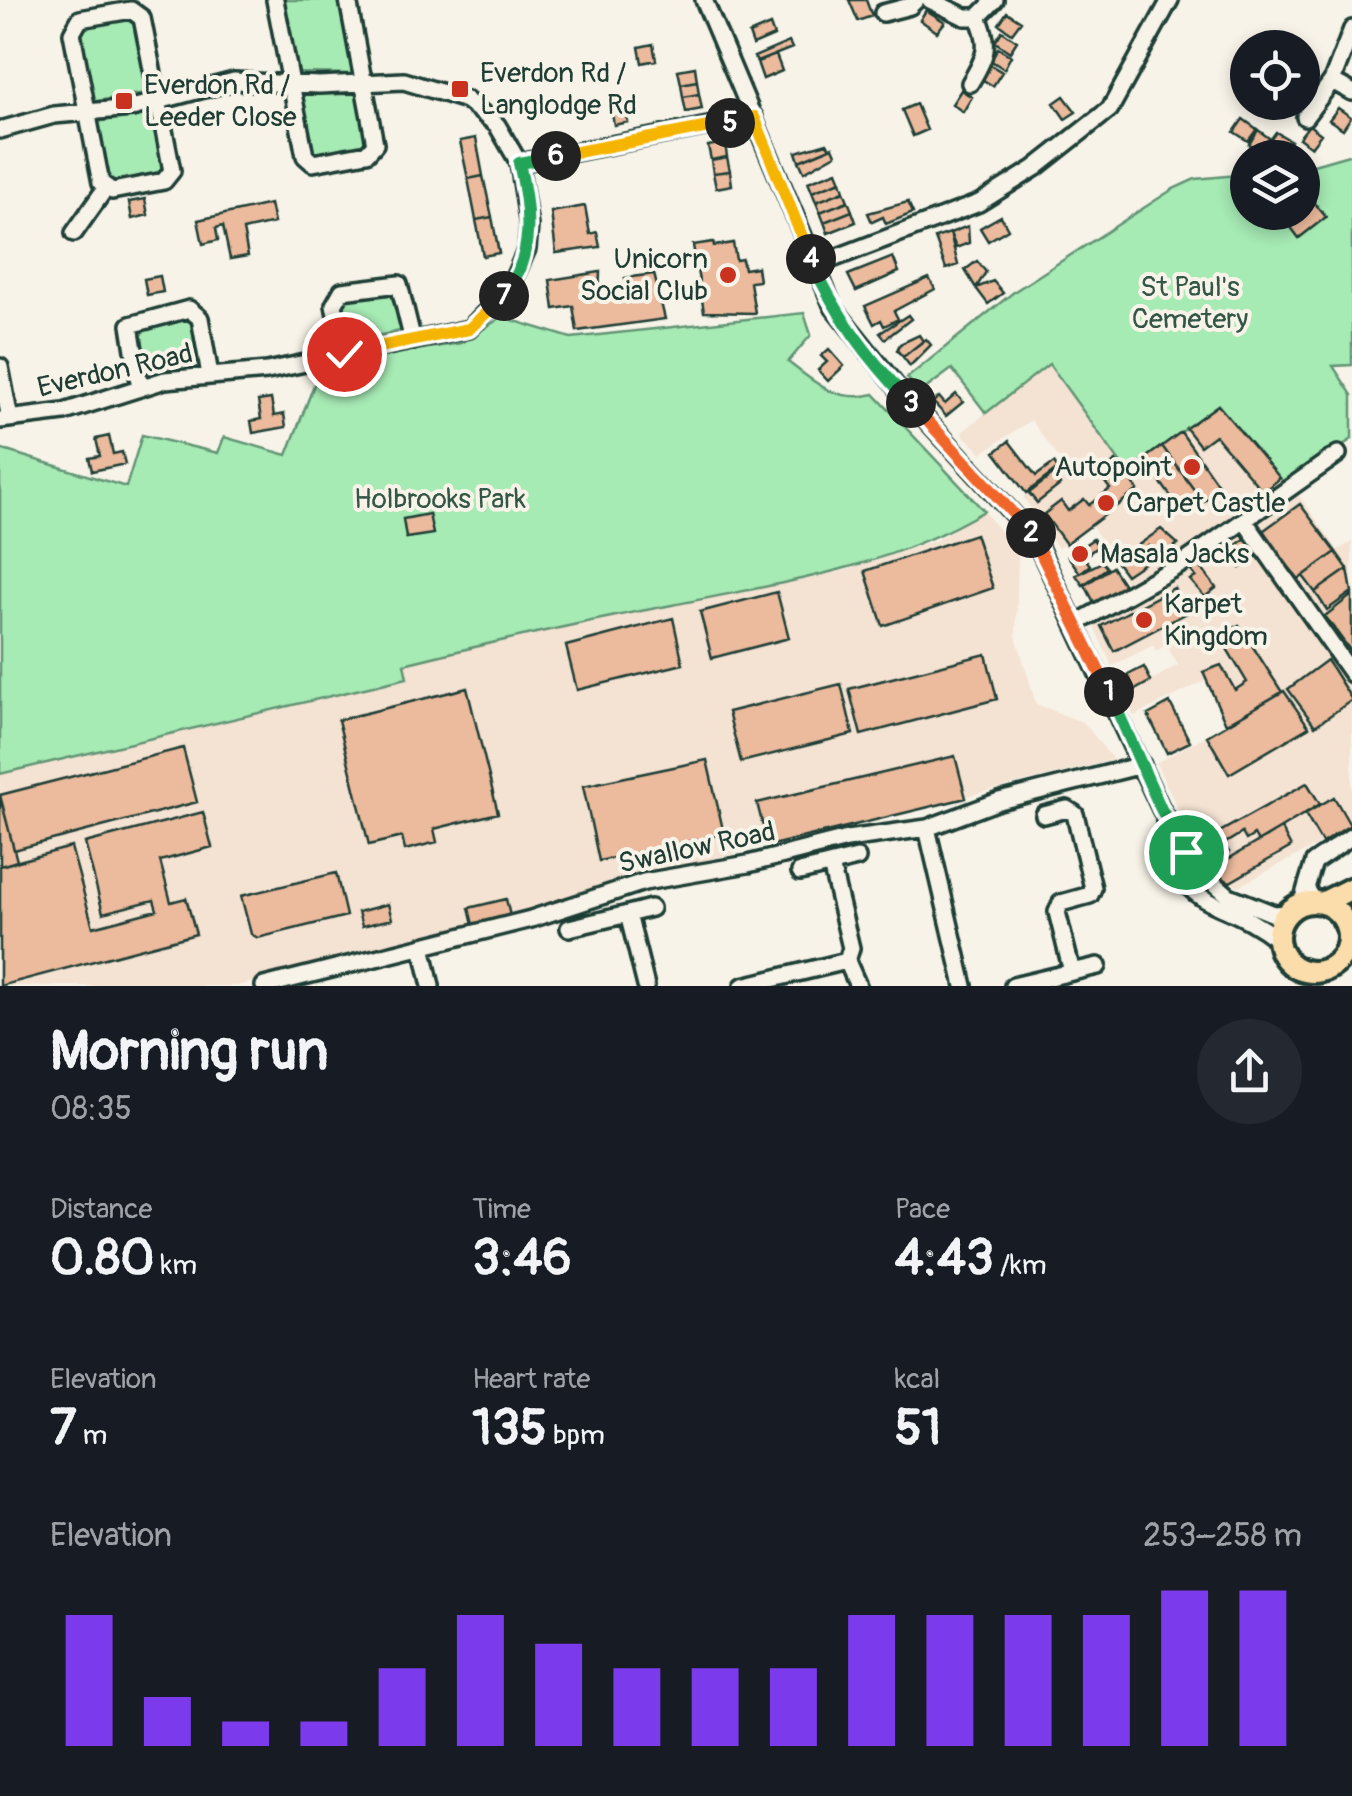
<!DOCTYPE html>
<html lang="en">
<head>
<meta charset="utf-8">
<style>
  :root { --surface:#171b24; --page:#242831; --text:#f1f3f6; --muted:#9ea1a6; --accent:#7c3aed }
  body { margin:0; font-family:Pangolin,sans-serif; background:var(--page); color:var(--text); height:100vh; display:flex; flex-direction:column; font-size:38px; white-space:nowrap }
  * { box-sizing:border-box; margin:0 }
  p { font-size:32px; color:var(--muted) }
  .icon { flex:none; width:55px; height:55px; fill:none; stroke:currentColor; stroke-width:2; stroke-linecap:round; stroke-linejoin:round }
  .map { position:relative; height:986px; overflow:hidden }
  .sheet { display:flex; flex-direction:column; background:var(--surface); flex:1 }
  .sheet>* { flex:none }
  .buttons { position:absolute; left:1230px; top:30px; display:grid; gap:20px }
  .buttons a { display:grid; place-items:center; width:90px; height:90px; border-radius:50%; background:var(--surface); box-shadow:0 5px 15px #0003; font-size:50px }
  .pin { position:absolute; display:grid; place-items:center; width:85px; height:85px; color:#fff; margin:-42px; border:5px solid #fff; border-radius:50%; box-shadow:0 2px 10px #0007 }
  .km { position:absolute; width:50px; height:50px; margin:-25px; border-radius:50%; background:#222; color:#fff; font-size:28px; line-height:50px; text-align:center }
  .round { display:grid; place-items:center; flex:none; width:105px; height:105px; border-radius:52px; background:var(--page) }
  .overview { display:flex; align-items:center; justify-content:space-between; height:170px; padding:0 50px }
  h1 { font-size:55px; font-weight:800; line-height:75px }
  .metrics { display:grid; grid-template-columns:repeat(3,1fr); gap:15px; height:170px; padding:10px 50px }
  .metrics div { display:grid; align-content:center }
  .metrics b { font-size:50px; font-weight:800 }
  .metrics small { font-size:28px; font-weight:400 }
  .metrics p { font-size:28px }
  .chart { height:280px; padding:20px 50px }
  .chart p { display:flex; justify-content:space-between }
  .chart svg { width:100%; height:180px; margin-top:10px; stroke:var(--accent); stroke-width:6 }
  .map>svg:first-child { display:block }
  .built { fill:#f4e2d2 }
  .green { fill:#a6eab4; stroke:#629474; stroke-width:2.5 }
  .building { fill:#ecba9d; stroke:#1f3d34; stroke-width:2.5 }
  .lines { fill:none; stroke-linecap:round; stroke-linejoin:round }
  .minor-casing { stroke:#1f3d34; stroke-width:22 }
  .major-casing { stroke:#1f3d34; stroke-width:28 }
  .minor { stroke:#f7f3e8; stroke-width:15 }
  .major { stroke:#fbddab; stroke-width:20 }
  .split-1-casing { stroke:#fff; stroke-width:20 }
  .split-2-casing { stroke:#fff; stroke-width:20 }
  .split-3-casing { stroke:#fff; stroke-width:20 }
  .split-4-casing { stroke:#fff; stroke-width:20 }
  .split-5-casing { stroke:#fff; stroke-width:20 }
  .split-6-casing { stroke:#fff; stroke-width:20 }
  .split-7-casing { stroke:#fff; stroke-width:20 }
  .split-8-casing { stroke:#fff; stroke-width:20 }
  .split-1 { stroke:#22a559; stroke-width:12 }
  .split-2 { stroke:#f0652b; stroke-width:12 }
  .split-3 { stroke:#f0652b; stroke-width:12 }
  .split-4 { stroke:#22a559; stroke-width:12 }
  .split-5 { stroke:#f5b400; stroke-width:12 }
  .split-6 { stroke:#f5b400; stroke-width:12 }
  .split-7 { stroke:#22a559; stroke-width:12 }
  .split-8 { stroke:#f5b400; stroke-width:12 }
  .poi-dot { fill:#c8321e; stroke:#f7f3e8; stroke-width:4 }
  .labels { text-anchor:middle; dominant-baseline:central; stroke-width:8; stroke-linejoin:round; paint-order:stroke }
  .poi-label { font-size:28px; fill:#1f3d34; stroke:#f7f3e8; text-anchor:start }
  .park-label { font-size:28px; fill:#335747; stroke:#f7f3e8 }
  .street-label { font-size:28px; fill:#1f3d34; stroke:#f7f3e8 }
</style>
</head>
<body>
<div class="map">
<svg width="1352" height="986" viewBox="0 0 1352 986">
  <rect width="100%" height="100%" fill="#f7f3e8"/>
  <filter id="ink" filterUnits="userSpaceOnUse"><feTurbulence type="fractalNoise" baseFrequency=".01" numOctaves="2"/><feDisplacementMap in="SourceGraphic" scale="20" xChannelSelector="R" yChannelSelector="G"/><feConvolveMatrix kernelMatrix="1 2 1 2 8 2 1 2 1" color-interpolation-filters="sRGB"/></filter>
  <g filter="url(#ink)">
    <path class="built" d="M1049,363L1127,472L1218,405L1297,493L1338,550L1352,542V827L1239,886L1217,876L1196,846L1156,763L1226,725L1205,681L1134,716L1125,696L1178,665L1166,645L1156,651L1153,645L1112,666L1089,615L1131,592L1115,560L1091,525L1058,548L1023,497L1064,465L1031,420L982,453L961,433Z
      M984,511L1018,555L1016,636L1036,704L1084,723L1113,760L720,857L237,986H0V774L407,679L403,664L478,645L847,570L936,540Z"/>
    <path class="green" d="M281,0H342L356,74L295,73Z
      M131,17L136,19L151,92L91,102L79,30L82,25Z
      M300,94H360L369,144L314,156Z
      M154,112L163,175L107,182L97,122Z
      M1352,154V365L1333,366L1352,395V439L1285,484L1218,405L1127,472L1049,364L986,413L952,369L921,392L907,378L1015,291L1173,189L1195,179L1247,174L1248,212H1302L1303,168Z
      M394,288L405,330L347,342L339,301L342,297Z
      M804,313L811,335L788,362C817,384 836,403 874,394L984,511C887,569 781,583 672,605C582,622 493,642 404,664L407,678L0,774V449L126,487L142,435L218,453L224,437L287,455L322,364L461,343L502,317L571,338Z
      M190,315L202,362L144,372L136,330Z"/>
    <path class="building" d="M849,0H866L872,16L858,21Z
      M926,10L945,22L937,32L920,20Z
      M1007,12L1021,21L1012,33L999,24Z
      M770,25L774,36L753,45L749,34Z
      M1002,31L1017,41L1010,52L995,42Z
      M789,42L792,48L757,62L754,57Z
      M653,44L656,60L642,63L639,47Z
      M998,48L1011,56L1004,69L990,60Z
      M776,55L782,71L763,79L757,62Z
      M989,64L1002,72L993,86L980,78Z
      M695,67L697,81L681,84L678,70Z
      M697,81L699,94L683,97L681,84Z
      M961,90L972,97L963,112L952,104Z
      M699,94L702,109L686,112L683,97Z
      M1064,96L1076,112L1065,119L1054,103Z
      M916,104L927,130L913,136L902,110Z
      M625,106L628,122L614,125L611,109Z
      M1338,108L1351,117L1343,129L1329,120Z
      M1243,119L1257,129L1248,141L1234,132Z
      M1309,125L1321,134L1311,147L1299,138Z
      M1258,130L1269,138L1260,151L1249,144Z
      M1276,132L1291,141L1283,153L1268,143Z
      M476,138L483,176L468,179L460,141Z
      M725,143L727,157L711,160L708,146Z
      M827,143L830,148L799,161L796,152Z
      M833,147L836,154L804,172L799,161Z
      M727,157L730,171L713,173L711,160Z
      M730,171L732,185L716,188L713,173Z
      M837,171L841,181L812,192L808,182Z
      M483,176L492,217L476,220L468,179Z
      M841,181L844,191L816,202L812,192Z
      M844,191L848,201L820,212L816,202Z
      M1307,194L1326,217L1299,238L1281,214L1302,212V197Z
      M145,199L148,215L132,219L129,202Z
      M848,201L852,211L824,222L820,212Z
      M908,202L913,213L886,224L883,217L872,222L868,213Z
      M270,204L274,223L243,230L248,256L230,259L223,226L216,228L218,240L203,244L198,220Z
      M585,206L590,234L597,232L600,247L556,253L551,212Z
      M852,211L856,222L828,233L824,222Z
      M1001,216L1008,229L988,241L980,228Z
      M492,217L499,253L483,256L476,220Z
      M968,226L969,243L956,248L950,233Z
      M950,233L958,265L946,269L935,238Z
      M713,242L714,246L733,243L736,260L742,259L744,269L757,267L759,281L750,282L755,313L704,312L693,245Z
      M893,257L899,272L856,291L848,275Z
      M977,261L986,272L976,288L965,270Z
      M600,272L599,299L628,295L625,278L654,274L665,319L577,331L573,306L554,309L550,280Z
      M160,276L163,292L147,295L144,279Z
      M929,278L935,289L894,311L898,319L884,326L881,320L874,324L865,306Z
      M993,281L1003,293L988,304L976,288Z
      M908,315L911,319L885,339L880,333Z
      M919,335L923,341L903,357L897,350L900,344Z
      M926,339L931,345L910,366L903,357Z
      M829,349L844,366L828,381L818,370L827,362L821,356Z
      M956,394L963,402L946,416L933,402L939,397L945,404Z
      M271,399L274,416L284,414L286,427L253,433L251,421L261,419L258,401Z
      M1218,405L1280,478L1263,492L1215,435L1200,446L1186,428Z
      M1181,432L1221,489L1203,502L1162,446Z
      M109,436L113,454L122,452L125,464L92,471L89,458L100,456L96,439Z
      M1009,441L1036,476L1054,463L1058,469L1026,493L995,452Z
      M1162,446L1203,502L1184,515L1144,459Z
      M1116,461L1138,490L1066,544L1044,514L1061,501L1068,511L1084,499L1089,505L1110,489L1099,474Z
      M1054,474L1060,485L1037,503L1029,493Z
      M1300,504L1336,552L1299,579L1260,533Z
      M429,514L433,534L406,538L403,519Z
      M1161,529L1178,544L1175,546L1183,557L1164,569L1149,555L1153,552L1148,546L1142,551L1137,546Z
      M975,534L993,588L883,626L865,571Z
      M1246,538L1258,556L1240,568L1228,551Z
      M1093,539L1098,546L1084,557L1090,565L1080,573L1068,556Z
      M1134,548L1144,563L1126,575L1115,560Z
      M1336,552L1348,569L1315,592L1303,576Z
      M1102,562L1107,568L1083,585L1076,575Z
      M1199,565L1216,588L1205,597L1190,580L1196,577L1191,571Z
      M1112,567L1128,591L1097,608L1085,585Z
      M1348,569L1352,592L1327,610L1315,592Z
      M1174,588L1187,613L1114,651L1101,626Z
      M777,592L789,638L712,658L700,612Z
      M1352,595V653L1325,616Z
      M673,618L683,664L577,690L566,646Z
      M1239,625L1282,692L1226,724L1203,672L1221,665L1235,690L1247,682L1220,637Z
      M986,654L997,699L861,735L849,689Z
      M1327,660L1352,700L1315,726L1288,689Z
      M1144,667L1151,681L1135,690L1128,675Z
      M841,684L853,734L741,762L728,712Z
      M467,688L498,813L434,829L437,842L405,850L402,837L369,845L338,720Z
      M1284,691L1309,727L1229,774L1207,736Z
      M1170,703L1190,742L1167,753L1148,715Z
      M183,748L197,802L14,850L0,795Z
      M955,756L966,798L768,846L757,803Z
      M707,760L724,834L599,861L583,786Z
      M1307,783L1320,804L1258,842L1254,835L1246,840L1242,833L1224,844L1229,852L1210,863L1200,843Z
      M0,796L17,861L0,866Z
      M1334,797L1350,825L1322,843L1305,814Z
      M203,812L212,847L160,861L171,902L186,898L196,934L0,986V866L71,847L93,927L157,910L154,900L103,913L85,843Z
      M1281,828L1291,847L1230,882L1217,876L1213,868Z
      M336,873L346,916L258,938L251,934L241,896Z
      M506,899L510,916L473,925L469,908Z
      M388,904L392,919L362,926L358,912Z"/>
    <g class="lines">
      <g class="minor-casing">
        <path id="minor" d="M275,0L305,156L313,163L367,153L375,144L348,0
          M704,0L833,307L900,391L1034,537L1161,809L1195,866L1229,896L1274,914L1288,913
          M930,0L965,17H978L995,0
          M131,10L142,18L172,171L164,181L112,191L101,183L72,33L80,19Z
          M883,13L910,6L916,0
          M1352,29L1332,81L1352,92
          M970,83C986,57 991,45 978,17
          M1305,117L1332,81
          M0,130L54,115L132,108L234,81L319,85L404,81L466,100L497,125L519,163L529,226L527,249L509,289L469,329L267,371L165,380L64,412L0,420
          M519,163L754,117
          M74,233L105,189
          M814,266L979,203L1035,168L1110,109L1170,0
          M344,354L334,305L342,291L399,284L413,341
          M0,367L10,419
          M140,388L130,325L189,309L200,318L210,375
          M1244,520L1352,674
          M1077,623L1185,562L1338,454
          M1165,821C1179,919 1218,891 1278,940
          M927,828L964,986
          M831,865L851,948L847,961L858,986
          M800,872L857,858
          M1306,888L1314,862L1352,836
          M1301,905L1306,888L1315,902
          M569,928L628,914
          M422,946L431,986
          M1072,972L1098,966
          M264,986L531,919L644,882L748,864L847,839L927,828L999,801L1142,765
          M646,986L628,914L651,908
          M743,986L847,961
          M1013,986L1072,972L1057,912L1061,903L1090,895L1093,888L1075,814L1067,809L1044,815"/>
      </g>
      <g class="major-casing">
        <path id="major" d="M1278 937a35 35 0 1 1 70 0a35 35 0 1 1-70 0Z
          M1322,903L1352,888"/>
      </g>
      <use href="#minor" class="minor"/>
      <use href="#major" class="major"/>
    </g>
  </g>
  <g class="lines" filter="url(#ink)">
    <g class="split-1-casing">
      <path id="split-1" d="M1109,692L1161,809L1186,852"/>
    </g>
    <g class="split-2-casing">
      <path id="split-2" d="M1031,533L1109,692"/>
    </g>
    <g class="split-3-casing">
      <path id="split-3" d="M911,403L1031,533"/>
    </g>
    <g class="split-4-casing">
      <path id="split-4" d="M811,259C835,315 869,359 911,403"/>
    </g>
    <g class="split-5-casing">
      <path id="split-5" d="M730,123L754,117L811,259"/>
    </g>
    <g class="split-6-casing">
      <path id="split-6" d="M556,156L730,123"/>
    </g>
    <g class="split-7-casing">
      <path id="split-7" d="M504,296C535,255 530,210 519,163L556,156"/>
    </g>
    <g class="split-8-casing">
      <path id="split-8" d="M344,354L469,329L504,296"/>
    </g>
    <use href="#split-1" class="split-1"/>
    <use href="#split-2" class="split-2"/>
    <use href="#split-3" class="split-3"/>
    <use href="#split-4" class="split-4"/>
    <use href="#split-5" class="split-5"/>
    <use href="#split-6" class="split-6"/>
    <use href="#split-7" class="split-7"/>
    <use href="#split-8" class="split-8"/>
  </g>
  <g class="poi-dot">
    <rect x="450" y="79" width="20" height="20" rx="5"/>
    <rect x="114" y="91" width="20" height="20" rx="5"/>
    <circle cx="728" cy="275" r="10"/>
    <circle cx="1192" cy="467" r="10"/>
    <circle cx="1106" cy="503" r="10"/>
    <circle cx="1080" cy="554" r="10"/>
    <circle cx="1144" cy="620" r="10"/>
  </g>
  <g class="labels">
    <g class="poi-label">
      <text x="480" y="73">Everdon Rd /<tspan x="480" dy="32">Langlodge Rd</tspan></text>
      <text x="144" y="85">Everdon Rd /<tspan x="144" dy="32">Leeder Close</tspan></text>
      <text x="708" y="259" text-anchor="end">Unicorn<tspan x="708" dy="32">Social Club</tspan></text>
      <text x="1172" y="467" text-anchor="end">Autopoint</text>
      <text x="1126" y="503">Carpet Castle</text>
      <text x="1100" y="554">Masala Jacks</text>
      <text x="1164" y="604">Karpet<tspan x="1164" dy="32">Kingdom</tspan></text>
    </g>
    <g class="park-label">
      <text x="1190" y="287">St Paul's<tspan x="1190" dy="32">Cemetery</tspan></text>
      <text x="440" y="499">Holbrooks Park</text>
    </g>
    <g class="street-label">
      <text transform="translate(115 371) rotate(-13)">Everdon Road</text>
      <text transform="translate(697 848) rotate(-12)">Swallow Road</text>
    </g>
  </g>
</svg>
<div class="buttons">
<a><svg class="icon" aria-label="locate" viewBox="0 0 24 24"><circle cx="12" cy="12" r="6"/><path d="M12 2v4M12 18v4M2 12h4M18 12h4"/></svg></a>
<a><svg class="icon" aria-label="layers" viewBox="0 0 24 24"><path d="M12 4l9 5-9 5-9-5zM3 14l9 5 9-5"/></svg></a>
</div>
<div class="pin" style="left:1186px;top:852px;background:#1e9e55"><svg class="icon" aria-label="arrive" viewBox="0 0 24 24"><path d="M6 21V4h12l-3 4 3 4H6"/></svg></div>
<div class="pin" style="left:344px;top:354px;background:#d93025"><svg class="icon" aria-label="check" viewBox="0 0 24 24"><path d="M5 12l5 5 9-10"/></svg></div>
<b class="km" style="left:1109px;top:692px">1</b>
<b class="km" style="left:1031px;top:533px">2</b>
<b class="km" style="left:911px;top:403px">3</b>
<b class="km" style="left:811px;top:259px">4</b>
<b class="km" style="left:730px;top:123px">5</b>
<b class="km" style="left:556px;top:156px">6</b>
<b class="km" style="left:504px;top:296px">7</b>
</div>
<section class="sheet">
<div class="overview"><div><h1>Morning run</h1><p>08:35</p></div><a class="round"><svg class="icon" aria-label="share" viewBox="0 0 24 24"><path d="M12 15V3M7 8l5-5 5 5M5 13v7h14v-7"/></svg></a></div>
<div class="metrics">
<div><p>Distance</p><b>0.80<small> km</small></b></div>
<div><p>Time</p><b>3:46</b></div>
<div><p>Pace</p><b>4:43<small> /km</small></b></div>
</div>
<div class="metrics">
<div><p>Elevation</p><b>7<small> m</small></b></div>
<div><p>Heart rate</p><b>135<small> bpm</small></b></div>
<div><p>kcal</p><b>51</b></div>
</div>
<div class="chart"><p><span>Elevation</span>253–258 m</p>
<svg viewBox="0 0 160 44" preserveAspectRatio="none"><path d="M5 44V12M15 44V32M25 44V38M35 44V38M45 44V25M55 44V12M65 44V19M75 44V25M85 44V25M95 44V25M105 44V12M115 44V12M125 44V12M135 44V12M145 44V6M155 44V6"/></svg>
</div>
</section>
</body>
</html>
